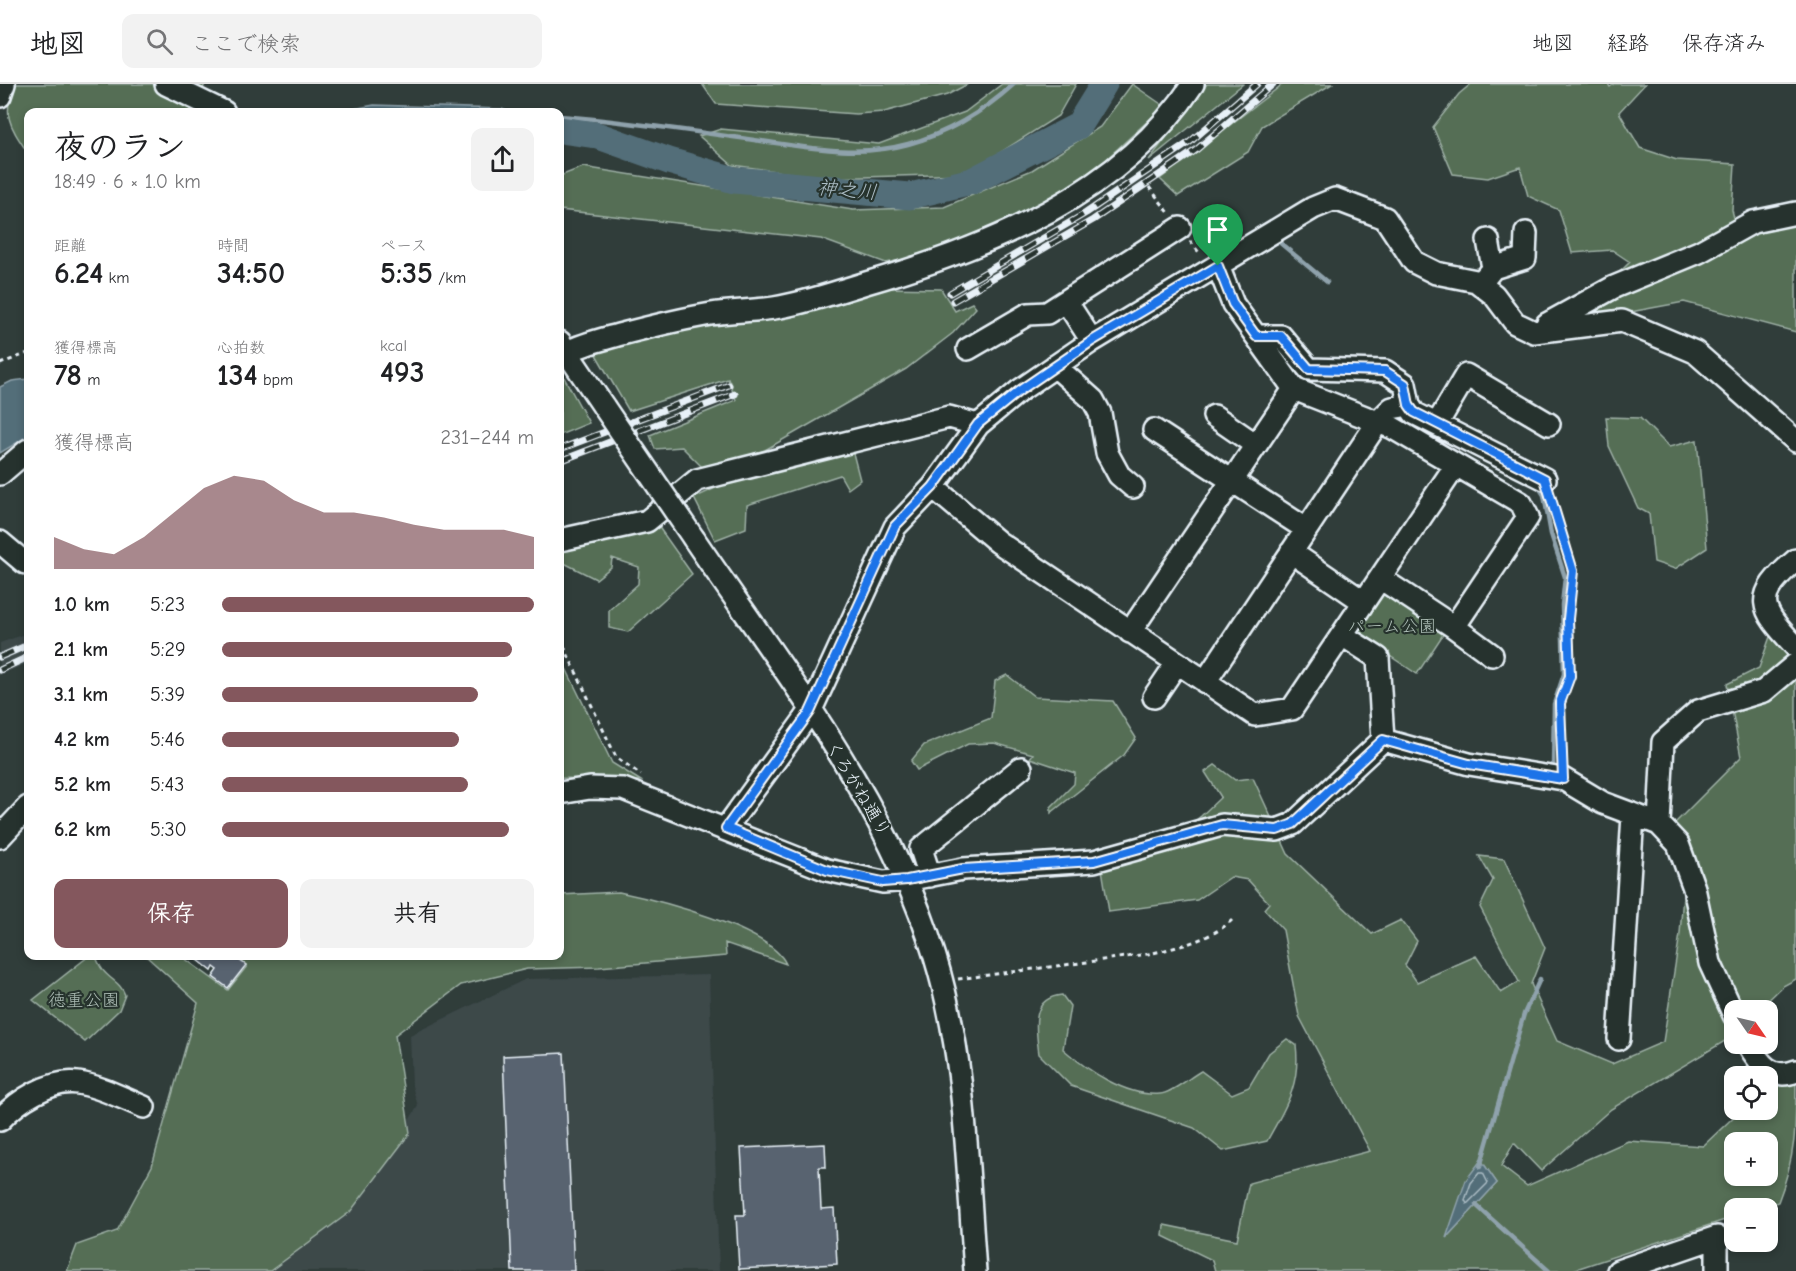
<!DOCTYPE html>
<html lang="ja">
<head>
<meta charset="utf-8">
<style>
  :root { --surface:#fff; --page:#f2f2f2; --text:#202124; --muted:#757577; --line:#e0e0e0; --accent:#84575d }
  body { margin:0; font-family:"Comic Neue","Klee One",sans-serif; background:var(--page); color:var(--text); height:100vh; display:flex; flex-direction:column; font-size:22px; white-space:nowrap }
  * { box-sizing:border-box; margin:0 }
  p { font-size:20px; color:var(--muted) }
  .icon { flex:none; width:33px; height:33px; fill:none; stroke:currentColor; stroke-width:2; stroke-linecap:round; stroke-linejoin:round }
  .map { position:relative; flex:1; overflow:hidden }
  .side { position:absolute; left:24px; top:24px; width:540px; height:852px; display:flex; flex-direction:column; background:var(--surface); border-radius:12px; box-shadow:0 3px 9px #0003 }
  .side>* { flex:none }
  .needle { width:39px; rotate:124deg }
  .buttons { position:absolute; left:1724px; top:916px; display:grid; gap:12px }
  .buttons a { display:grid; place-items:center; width:54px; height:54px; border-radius:12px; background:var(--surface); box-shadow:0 3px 9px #0003; font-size:30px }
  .pin { position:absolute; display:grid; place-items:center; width:51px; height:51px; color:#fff; margin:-62px -26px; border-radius:50% 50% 50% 0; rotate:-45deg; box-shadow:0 0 6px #0007 }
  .pin .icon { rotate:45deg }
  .round { display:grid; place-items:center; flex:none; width:63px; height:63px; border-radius:12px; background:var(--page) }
  .summary { display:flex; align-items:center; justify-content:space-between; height:102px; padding:0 30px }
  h1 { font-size:33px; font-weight:800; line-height:45px }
  .figures { display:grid; grid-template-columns:repeat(3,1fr); gap:9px; height:102px; padding:6px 30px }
  .figures div { display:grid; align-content:center }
  .figures b { font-size:30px; font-weight:800 }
  .figures small { font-size:16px; font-weight:400 }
  .figures p { font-size:16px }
  .chart { height:168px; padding:12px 30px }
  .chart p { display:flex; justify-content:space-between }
  .chart svg { width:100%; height:108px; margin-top:6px; fill:var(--accent); opacity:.7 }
  .cta { display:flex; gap:12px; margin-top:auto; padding:12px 30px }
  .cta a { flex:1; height:69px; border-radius:12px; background:var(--accent); color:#fff; font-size:24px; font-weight:800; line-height:69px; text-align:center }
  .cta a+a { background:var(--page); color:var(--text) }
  ul { padding:0 30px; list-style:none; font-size:20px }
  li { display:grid; grid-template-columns:96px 72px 1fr; align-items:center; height:45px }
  li i { height:15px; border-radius:8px; background:var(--accent) }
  header { display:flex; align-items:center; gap:36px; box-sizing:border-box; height:84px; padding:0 30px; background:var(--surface); border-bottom:2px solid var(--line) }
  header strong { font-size:28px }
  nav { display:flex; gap:33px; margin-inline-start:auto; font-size:21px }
  .search { width:420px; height:54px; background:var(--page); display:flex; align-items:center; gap:15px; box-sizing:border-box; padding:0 21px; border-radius:12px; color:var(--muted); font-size:22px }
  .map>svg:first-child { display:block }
  .built { fill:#3c484a }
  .green { fill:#546e54; stroke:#9eb0a6; stroke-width:1.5; fill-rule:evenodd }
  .water { fill:#536e79; stroke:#8fa2ac; stroke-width:1.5 }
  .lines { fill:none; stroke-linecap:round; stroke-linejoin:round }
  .shore { stroke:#acbdc5; stroke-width:1.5 }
  .stream { stroke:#8fa2ac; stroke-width:4.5 }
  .river { stroke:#536e79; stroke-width:27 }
  .building { fill:#596370; stroke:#e8f1f8; stroke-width:1.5 }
  .minor-casing { stroke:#e8f1f8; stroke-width:26 }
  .path { stroke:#e8f1f8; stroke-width:3; stroke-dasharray:4.5 4.5; stroke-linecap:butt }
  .minor { stroke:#26332d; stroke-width:21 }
  .rail-casing { stroke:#e8f1f8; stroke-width:7 }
  .rail { stroke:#26332d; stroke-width:4.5; stroke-dasharray:14; stroke-linecap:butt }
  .minor-bridge-casing { stroke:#e8f1f8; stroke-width:26; stroke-linecap:butt }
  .minor-bridge { stroke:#26332d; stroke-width:21 }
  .route-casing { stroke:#fff; stroke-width:12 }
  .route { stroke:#1a73e8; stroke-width:8 }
  .labels { text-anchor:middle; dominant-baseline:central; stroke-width:4.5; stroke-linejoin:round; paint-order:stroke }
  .park-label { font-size:18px; fill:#adbdb6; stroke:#26332d }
  .street-label { font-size:18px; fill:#e8f1f8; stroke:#26332d }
  .water-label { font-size:20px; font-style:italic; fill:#acbdc5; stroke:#26332d }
</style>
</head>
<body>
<header>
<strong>地図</strong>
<div class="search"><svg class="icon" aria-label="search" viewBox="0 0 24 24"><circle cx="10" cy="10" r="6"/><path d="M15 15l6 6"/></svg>ここで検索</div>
<nav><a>地図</a><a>経路</a><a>保存済み</a></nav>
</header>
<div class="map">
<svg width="1796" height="1187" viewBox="0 0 1796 1187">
  <rect width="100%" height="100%" fill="#303d3a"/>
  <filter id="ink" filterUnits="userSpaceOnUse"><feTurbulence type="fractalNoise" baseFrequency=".0167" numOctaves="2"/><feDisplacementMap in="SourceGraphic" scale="12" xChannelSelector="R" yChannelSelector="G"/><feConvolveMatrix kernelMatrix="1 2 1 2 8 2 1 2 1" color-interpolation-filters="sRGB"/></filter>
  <g filter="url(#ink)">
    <path class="built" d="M28,549V579L0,591V559Z
      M709,891L719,1187H260L387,1071L418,1022L412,1002L410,951L526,895Z"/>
    <path class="green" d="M14,0H205L194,25L197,28H28V69C10,42 2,32 14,0Z
      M702,0H968L947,11L884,28L856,30L716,20Z
      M1002,0H1076L1058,32L966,90L827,94L732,81L699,52L721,45L879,60L965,28Z
      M1132,0L1164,22L1088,92L1003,142L952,166L886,179L821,155L560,126V92L583,83L853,126L944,123L1032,86L1100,43Z
      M1207,0H1243L1149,76Z
      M1283,0H1332L1262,42L1248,68L1178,112L1160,95Z
      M1471,0H1608L1610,3L1614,0H1645L1619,28L1640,64L1677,76L1735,80L1732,126L1739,154L1768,140L1796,136V248L1684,218L1576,238L1575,231L1630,178L1612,166L1572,169L1559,126L1528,112L1520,83L1488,94L1453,90L1433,43L1459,10Z
      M882,204L941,205L955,227L972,219L976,224L953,249L906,285L765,366L704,385L682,363L655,365L650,351L736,316L728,295L629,327L591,262Z
      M560,286L589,339L560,351Z
      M1606,333L1640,334L1669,363L1697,356L1707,464L1675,485L1654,478L1649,430L1638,424L1609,362Z
      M853,369L860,396L848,405L840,391L747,421L746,444L715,456L694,414L726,399Z
      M658,442L692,490L628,548L609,544V526L638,500L639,483L612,474L611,483L596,495L560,477V464Z
      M1387,506L1446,546L1417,590L1357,550L1356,544L1379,509Z
      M1772,547L1796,576V895L1783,902L1757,927H1734V949L1725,957L1611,1025L1541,1087L1514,1059L1501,1082L1527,1102L1628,1057L1703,1062L1741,1026H1767V1001L1770,999L1796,994C1796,1043 1796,1072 1778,1118L1757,1125H1734V1133L1570,1187H1215L1212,1176L1163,1152L1164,1141L1237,1156L1249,1099L1370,1067L1299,932L1283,846L1264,825L1269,819L1248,796L1231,793L1197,816L1109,828L1102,785L1157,767L1201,732L1221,713L1205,688L1215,681L1235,696L1253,694L1288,770L1372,850L1401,836L1417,857L1405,881L1417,898L1476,872L1501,909L1519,898L1480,823L1493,796L1479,772L1504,775L1545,864L1531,900L1557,957L1612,980L1663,958L1680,850L1687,759L1674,740L1741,673L1727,600L1759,584ZM1734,1059H1767V1092H1734ZM1481,1076L1497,1099L1447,1153Z
      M560,572L612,679L641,697L560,694Z
      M1007,591L1035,613L1113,617L1136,654L1124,671L1051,729V723L1074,700L1075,689L1030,674L1033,670L994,659L968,660L917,686L911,677L924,661L991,634L995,597Z
      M619,808C657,816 770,844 786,880L725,859L726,872L599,883L527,885L461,901L395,951L410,1049L350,1128L270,1187H67L77,1161L117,1147L152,1082L198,919L146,872H181L228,906L247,882L235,872H560V811Z
      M89,872H96C103,896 119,894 125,911L119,926L85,958L33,916Z
      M1062,911L1070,922L1063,965C1087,986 1126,1013 1160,1010C1172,1009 1190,993 1201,987L1232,1010L1249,1003L1269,969L1287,955L1296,961C1301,1001 1285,1024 1267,1057L1223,1067L1194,1044L1071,1002L1039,970C1036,946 1029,914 1062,911Z"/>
    <path class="water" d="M374,21L502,25L509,28H337Z
      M28,295V352L0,369V303L12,297Z
      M1481,1076L1497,1099L1446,1154L1466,1096Z"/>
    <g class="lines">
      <path class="shore" d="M1479,1089H1483L1488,1099L1467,1120L1465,1116L1471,1099Z"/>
      <path class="stream" d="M560,32C625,37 690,47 754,56C805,63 858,74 908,60C949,49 983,28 1014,0
        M1273,158H1279L1327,198
        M1449,358L1468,367
        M1537,400L1544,411L1551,450L1565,493L1562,521L1564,590L1554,620L1553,684
        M1480,1083L1524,930L1540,895
        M1476,1121L1549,1187"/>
      <path class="river" d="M560,46L596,51L669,77L734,96L910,112L972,97L1078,42L1104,0"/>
    </g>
    <path class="building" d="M193,872H223L226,876L233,872L246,881L228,904L213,893L218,886L214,883L212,887Z
      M564,969L574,1187H512L503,972Z
      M825,1060L826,1083H819L821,1125L834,1124L837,1180L739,1185L736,1131H745L741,1064Z"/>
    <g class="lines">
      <g class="minor-casing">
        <path id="minor" d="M166,0L224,28
          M0,12L4,0
          M1218,182L1233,220L1294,305L1393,344L1521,419L1528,433L1454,543L1380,494
          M1493,184L1525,174L1526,149
          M1484,195L1493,184L1488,156
          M1066,217L1092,257
          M1547,240L1614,203L1699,168L1753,138L1796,129
          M1256,252H1281L1309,285L1385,287L1405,300L1409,321L1414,329L1545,395
          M560,258L604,323
          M968,265L1028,230L1047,229L1180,144
          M567,268C583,260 600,256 618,251C649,243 680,235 711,230C732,227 753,227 774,224C806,219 836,208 866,199C987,164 1122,110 1193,0
          M1055,282L1093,316L1100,329L1107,369L1119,391L1133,403
          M1214,332L1256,361
          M1437,340L1466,291L1549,340
          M1154,346L1306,445
          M0,390L28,366
          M933,403L998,458L1255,631L1292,625L1456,381
          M694,455C784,588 888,718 935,873C966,974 967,1082 975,1187
          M560,456L647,437L697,396L949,333L978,341
          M0,458L25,479
          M1291,468L1364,518
          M1796,476C1752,513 1759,524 1796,563
          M1454,543L1492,571
          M1130,548L1294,305
          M1342,551L1378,574L1383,656
          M1205,598L1378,338L1392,324L1409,321
          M1154,613L1177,579
          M560,709L590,704L623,705L827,786L883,798L907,796L963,785L1094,777L1222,741L1277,746L1293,740L1383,656L1469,680L1563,695L1603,719L1659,740L1678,760L1694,804L1710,879L1734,931
          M1659,740L1663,658L1698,627L1764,607L1796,580
          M726,744L810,628L895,443L933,403L978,341L1019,307L1092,257L1313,124L1335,115L1385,134L1414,178L1436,189L1476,197L1494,211L1515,239L1534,248L1622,237L1695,268L1796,357
          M0,753L28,723
          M930,792L921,765L1021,684
          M1619,955L1633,731
          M1748,960C1759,979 1772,997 1796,987
          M0,1036C17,1017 51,995 78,999C100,1002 124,1015 144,1023
          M1618,1187L1717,1153V1187"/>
      </g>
      <path class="path" d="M1149,103L1170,130
        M1190,157L1201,171
        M0,280L28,269
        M1551,411L1573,487L1568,535L1570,592L1560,619L1562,678
        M560,554L616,673L641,691
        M958,895L1148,870C1175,864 1211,856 1232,836"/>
      <use href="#minor" class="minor"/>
      <g class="rail-casing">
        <path id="rail" d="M950,209L1086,129L1190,58L1257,0
          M953,217L1093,136L1196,66L1273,0
          M560,365L729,301
          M560,377L735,310
          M0,573L28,561
          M0,586L28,573"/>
      </g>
      <use href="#rail" class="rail"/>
      <g class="minor-bridge-casing">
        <path id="minor-bridge" d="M604,323L694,455"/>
      </g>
      <use href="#minor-bridge" class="minor-bridge"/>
    </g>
  </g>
  <g class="lines" filter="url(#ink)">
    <g class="route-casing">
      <path id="route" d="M1218,182L1233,220L1256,252H1281L1309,285L1385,287L1405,300L1409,321L1414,328L1545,395L1573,487L1568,535L1570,592L1560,619L1563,695L1469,680L1383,656L1293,740L1277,746L1222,741L1094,777L963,785L907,796L883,798L827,786L726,744L810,628L895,442L933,403L978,340L1019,307L1092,257Z"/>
    </g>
    <use href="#route" class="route"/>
  </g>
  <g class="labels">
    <g class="park-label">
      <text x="1392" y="542">パーム公園</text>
      <text x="84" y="916">徳重公園</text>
    </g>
    <g class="street-label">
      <text transform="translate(858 705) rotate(59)">くろがね通り</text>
    </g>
    <g class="water-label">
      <text transform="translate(847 106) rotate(5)">神之川</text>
    </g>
  </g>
</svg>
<div class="buttons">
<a><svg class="needle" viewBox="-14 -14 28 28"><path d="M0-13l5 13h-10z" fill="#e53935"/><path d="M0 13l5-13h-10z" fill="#757577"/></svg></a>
<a><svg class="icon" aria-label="locate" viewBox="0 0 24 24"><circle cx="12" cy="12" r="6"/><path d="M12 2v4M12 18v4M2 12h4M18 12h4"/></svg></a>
<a>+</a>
<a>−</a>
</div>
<div class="pin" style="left:1218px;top:182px;background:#1e9e55"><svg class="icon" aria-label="arrive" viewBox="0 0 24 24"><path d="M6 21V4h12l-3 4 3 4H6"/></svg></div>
<section class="side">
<div class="summary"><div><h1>夜のラン</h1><p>18:49 · 6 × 1.0 km</p></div><a class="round"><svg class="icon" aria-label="share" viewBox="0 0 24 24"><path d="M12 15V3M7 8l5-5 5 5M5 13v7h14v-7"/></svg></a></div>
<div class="figures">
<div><p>距離</p><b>6.24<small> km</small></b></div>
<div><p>時間</p><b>34:50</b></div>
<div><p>ペース</p><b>5:35<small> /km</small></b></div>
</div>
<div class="figures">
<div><p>獲得標高</p><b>78<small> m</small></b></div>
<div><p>心拍数</p><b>134<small> bpm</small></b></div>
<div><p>kcal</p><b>493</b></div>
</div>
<div class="chart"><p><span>獲得標高</span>231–244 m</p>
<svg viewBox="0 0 160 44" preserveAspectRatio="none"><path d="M0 44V31L10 36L20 38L30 31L40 21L50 11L60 6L70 8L80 16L90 21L100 21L110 23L120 26L130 28L140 28L150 28L160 31V44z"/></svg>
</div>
<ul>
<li><b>1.0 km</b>5:23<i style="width:100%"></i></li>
<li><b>2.1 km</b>5:29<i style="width:93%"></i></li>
<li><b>3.1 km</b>5:39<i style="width:82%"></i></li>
<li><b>4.2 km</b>5:46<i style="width:76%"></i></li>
<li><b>5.2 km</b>5:43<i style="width:79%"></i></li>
<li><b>6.2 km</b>5:30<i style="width:92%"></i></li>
</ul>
<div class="cta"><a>保存</a><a>共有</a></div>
</section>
</div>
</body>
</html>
